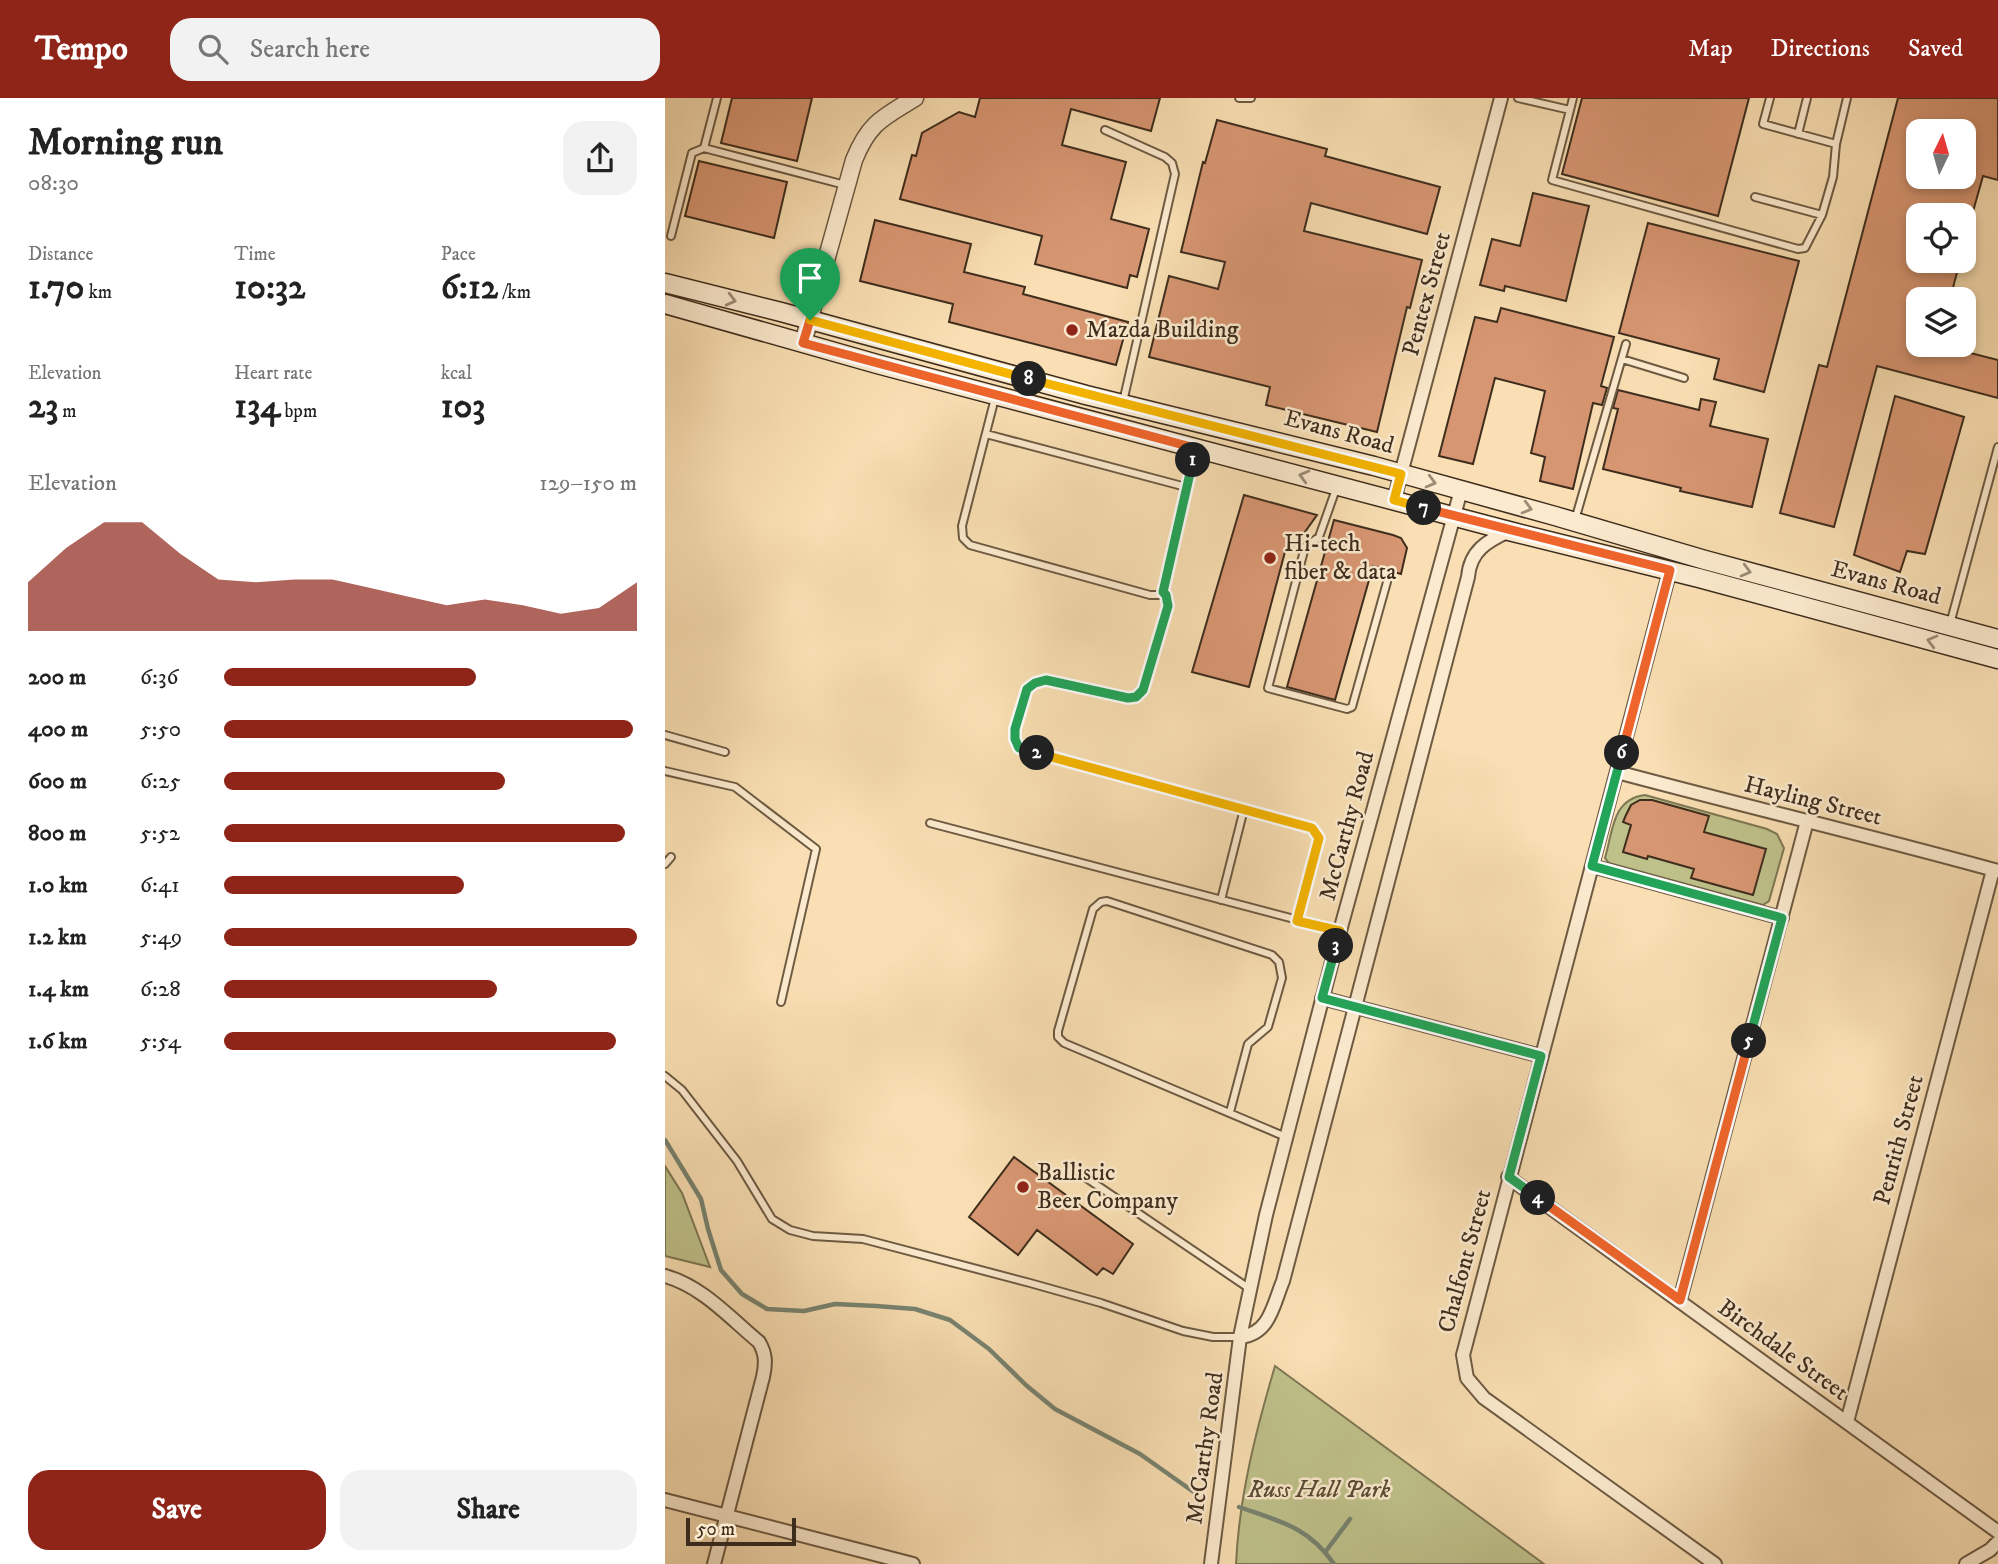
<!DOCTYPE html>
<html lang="en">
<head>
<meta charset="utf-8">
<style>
  :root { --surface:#fff; --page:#f2f2f2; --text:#222; --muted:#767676; --accent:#8f2418 }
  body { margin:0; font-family:"IM FELL DW Pica",serif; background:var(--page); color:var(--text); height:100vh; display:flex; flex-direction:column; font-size:26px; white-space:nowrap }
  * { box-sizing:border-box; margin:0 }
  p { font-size:23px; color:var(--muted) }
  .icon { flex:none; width:38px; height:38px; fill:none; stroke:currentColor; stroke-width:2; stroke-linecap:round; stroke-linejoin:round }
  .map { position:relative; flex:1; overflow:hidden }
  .panel { display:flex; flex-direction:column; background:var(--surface); width:665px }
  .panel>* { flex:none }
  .needle { width:46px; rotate:5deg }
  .buttons { position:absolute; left:1241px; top:21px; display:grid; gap:14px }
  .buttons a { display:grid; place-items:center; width:70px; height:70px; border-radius:14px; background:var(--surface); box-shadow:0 4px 10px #0003; font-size:35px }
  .scale { position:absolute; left:21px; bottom:18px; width:110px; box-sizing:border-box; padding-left:7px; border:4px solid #3e2d1d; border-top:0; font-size:19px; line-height:24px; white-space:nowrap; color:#3e2d1d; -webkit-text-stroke:5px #fbeace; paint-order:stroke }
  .pin { position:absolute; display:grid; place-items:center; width:60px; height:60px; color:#fff; margin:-72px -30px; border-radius:50% 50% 50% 0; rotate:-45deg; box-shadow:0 0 7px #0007 }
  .pin .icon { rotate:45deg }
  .km { position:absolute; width:35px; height:35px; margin:-18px; border-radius:50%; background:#222; color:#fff; font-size:19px; line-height:35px; text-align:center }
  .round { display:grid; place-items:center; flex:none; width:74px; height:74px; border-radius:21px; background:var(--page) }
  .head { display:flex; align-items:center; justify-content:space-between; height:119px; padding:0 28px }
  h1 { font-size:38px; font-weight:800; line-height:52px }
  .stats { display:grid; grid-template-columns:repeat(3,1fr); gap:10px; height:119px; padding:7px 28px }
  .stats div { display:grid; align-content:center }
  .stats b { font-size:35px; font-weight:800 }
  .stats small { font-size:19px; font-weight:400 }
  .stats p { font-size:19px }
  .chart { height:196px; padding:14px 28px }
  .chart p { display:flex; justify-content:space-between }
  .chart svg { width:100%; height:126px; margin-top:7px; fill:var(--accent); opacity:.7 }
  .action { display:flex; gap:14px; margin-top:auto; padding:14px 28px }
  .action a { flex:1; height:80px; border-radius:21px; background:var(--accent); color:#fff; font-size:28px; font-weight:800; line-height:80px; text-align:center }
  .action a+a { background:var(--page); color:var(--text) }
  ul { padding:0 28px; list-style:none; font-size:23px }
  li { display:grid; grid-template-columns:112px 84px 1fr; align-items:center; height:52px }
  li i { height:18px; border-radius:9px; background:var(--accent) }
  header { display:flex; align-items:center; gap:42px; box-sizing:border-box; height:98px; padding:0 35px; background:var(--accent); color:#fff }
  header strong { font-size:33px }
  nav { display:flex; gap:38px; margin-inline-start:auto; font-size:24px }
  .search { width:490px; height:63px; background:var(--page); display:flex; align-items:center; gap:18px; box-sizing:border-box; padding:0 24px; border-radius:21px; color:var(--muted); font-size:26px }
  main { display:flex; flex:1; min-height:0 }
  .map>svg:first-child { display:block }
  .green { fill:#bfc18b; stroke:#7e7754; stroke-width:2 }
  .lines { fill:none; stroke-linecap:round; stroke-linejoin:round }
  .stream { stroke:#788370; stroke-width:4.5 }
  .building { fill:#d79672; stroke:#3e2d1d; stroke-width:2; fill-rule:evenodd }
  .service-casing { stroke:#6d5a42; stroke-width:10 }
  .minor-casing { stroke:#6d5a42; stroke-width:16 }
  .tertiary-casing { stroke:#6d5a42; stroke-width:19 }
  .secondary-casing { stroke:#3e2d1d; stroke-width:21 }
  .service { stroke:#fbeace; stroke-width:6 }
  .minor { stroke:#fbeace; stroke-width:12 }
  .tertiary { stroke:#fbeace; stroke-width:16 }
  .secondary { stroke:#fbeace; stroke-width:18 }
  .oneway { stroke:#9c8c76 }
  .split-1-casing { stroke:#fff; stroke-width:14 }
  .split-2-casing { stroke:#fff; stroke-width:14 }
  .split-3-casing { stroke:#fff; stroke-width:14 }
  .split-4-casing { stroke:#fff; stroke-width:14 }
  .split-5-casing { stroke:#fff; stroke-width:14 }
  .split-6-casing { stroke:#fff; stroke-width:14 }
  .split-7-casing { stroke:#fff; stroke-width:14 }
  .split-8-casing { stroke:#fff; stroke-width:14 }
  .split-9-casing { stroke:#fff; stroke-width:14 }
  .split-1 { stroke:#f0652b; stroke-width:9 }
  .split-2 { stroke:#22a559; stroke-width:9 }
  .split-3 { stroke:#f5b400; stroke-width:9 }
  .split-4 { stroke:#22a559; stroke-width:9 }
  .split-5 { stroke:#f0652b; stroke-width:9 }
  .split-6 { stroke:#22a559; stroke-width:9 }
  .split-7 { stroke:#f0652b; stroke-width:9 }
  .split-8 { stroke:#f5b400; stroke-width:9 }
  .split-9 { stroke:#f5b400; stroke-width:9 }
  .poi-dot { fill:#8f2418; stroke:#fbeace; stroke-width:2.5 }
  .labels { text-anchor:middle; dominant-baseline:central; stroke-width:5; stroke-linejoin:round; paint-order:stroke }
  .street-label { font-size:24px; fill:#3e2d1d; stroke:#fbeace }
  .poi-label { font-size:24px; fill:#3e2d1d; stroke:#fbeace; text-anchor:start }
  .park-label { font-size:24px; font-style:italic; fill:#584b33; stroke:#fbeace }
</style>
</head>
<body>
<header>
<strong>Tempo</strong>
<div class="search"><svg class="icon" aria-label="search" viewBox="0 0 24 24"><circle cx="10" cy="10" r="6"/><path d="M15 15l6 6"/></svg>Search here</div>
<nav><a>Map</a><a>Directions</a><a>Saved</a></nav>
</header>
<main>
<section class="panel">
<div class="head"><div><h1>Morning run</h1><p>08:30</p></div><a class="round"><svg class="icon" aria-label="share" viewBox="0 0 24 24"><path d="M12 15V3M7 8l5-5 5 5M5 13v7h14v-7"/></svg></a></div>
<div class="stats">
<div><p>Distance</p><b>1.70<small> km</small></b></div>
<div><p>Time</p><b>10:32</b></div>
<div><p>Pace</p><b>6:12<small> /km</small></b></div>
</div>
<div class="stats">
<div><p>Elevation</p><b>23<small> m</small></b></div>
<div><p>Heart rate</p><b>134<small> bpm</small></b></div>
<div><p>kcal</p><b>103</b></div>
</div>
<div class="chart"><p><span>Elevation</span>129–150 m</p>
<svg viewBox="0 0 160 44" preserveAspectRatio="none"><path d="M0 44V27L10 15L20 6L30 6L40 17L50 26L60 27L70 26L80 26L90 29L100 32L110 35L120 33L130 35L140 38L150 36L160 27V44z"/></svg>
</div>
<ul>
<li><b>200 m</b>6:36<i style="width:61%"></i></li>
<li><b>400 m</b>5:50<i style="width:99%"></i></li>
<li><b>600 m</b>6:25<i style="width:68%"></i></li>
<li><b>800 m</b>5:52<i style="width:97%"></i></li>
<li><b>1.0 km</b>6:41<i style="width:58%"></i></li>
<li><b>1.2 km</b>5:49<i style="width:100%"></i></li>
<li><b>1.4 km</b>6:28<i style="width:66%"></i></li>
<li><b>1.6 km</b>5:54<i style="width:95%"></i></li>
</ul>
<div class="action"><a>Save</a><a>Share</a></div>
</section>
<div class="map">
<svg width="1333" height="1466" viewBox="0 0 1333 1466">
  <rect width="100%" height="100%" fill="#f9dfb3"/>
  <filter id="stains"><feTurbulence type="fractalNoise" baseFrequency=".00286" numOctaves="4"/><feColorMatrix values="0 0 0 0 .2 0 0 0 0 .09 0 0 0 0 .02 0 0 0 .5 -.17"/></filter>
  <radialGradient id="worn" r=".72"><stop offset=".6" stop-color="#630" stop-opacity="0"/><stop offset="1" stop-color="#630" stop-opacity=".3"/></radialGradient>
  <path class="green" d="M980,697L1102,731L1112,736L1119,750L1104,803L1098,807L944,765L940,760C948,733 947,701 980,697Z
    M0,1068L17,1095L45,1169L0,1158Z
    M610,1268L879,1466H571C574,1399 591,1332 610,1268Z"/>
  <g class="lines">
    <path class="stream" d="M0,1042L36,1101L43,1131L56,1172L77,1196L102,1211L139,1213L170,1206L211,1208L250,1211L285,1222L324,1251L362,1288L390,1311L475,1356L533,1397
      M574,1409C614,1423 644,1429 669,1466
      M661,1453L685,1421"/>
  </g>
  <path class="building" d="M67,0H147L132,63L56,45Z
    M315,0H495L486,33L406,11L397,47L461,64L446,121L484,131L472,179L465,177L462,190L370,166L377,138L235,101L247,57L251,58L257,35L294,14L310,19Z
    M917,0H1084L1053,118L897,76Z
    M1233,0H1333V82L1318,78L1307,117H1253V163H1295L1285,201H1253V247H1274L1333,262V300L1212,268L1169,429L1115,415L1154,267L1162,269ZM1253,33H1298V79H1253Z
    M552,22L662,51L660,58L775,89L762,136L646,105L639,133L757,162L745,210L742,209L712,334L601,307L605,289L484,259L504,178L553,191L560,164L516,154L538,64L540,65Z
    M34,63L122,84L109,140L20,118Z
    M868,95L924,108L901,203L840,188L839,193L815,187L827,141L855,148Z
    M210,122L306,146L299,174L360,189L358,196L463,224L451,267L284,224L288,206L195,183Z
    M983,125L1134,163L1099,294L1049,281L1054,261L954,235Z
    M836,210L949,239L936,288L942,290L937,307L928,305L908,391L875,383L880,359L866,355L880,293L830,280L808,366L774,358L810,219L832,224Z
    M953,292L1034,312L1036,301L1051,304L1045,328L1103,341L1087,409L1015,393L1016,390L938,371L953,311L948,310Z
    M1230,298L1299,319L1260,456L1242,453L1235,474L1189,457Z
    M579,397L652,417L637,438L625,435L584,589L527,574Z
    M669,422L728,437L736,440L742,450L736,476L708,468L670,602L622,589Z
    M975,702H987L1044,718L1039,734L1101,751L1088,797L1026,780L1029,771L983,758L982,761L958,754L966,727L958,724L961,717L966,707Z
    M349,1059L468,1146L448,1176L438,1170L432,1177L372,1132L353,1157L304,1119Z"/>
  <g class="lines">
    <g class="service-casing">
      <path id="service" d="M52,0L39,50L180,87
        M574,0H586
        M853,0L905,12L887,82L1133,151L1140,150L1157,117L1168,79L1171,46L1182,0
        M1105,0L1098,26L1171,46
        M905,12L908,0
        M440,32L500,59L507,65L510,76L458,304
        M1133,36L1142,0
        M1090,99L1157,117
        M6,138L27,55L39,50
        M957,261L1019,280
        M330,300L297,428L298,440L305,447L485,497H493L498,493L530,352
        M321,336L521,389
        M671,391L654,439L640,449L603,590L682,611L687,609L722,484
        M910,422L961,246
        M498,493L503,502V508L478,592L471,599L463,600L381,582L370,585L362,591L350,631V641L354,650L647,730L654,740L632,823
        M1285,526L1333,349
        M0,637L60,654
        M0,673L70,689L151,751L116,904
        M265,725L675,833
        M0,766L6,759
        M556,802L579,711
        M0,978L17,992L72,1063L107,1121L125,1132L148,1138L198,1141L365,1185L436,1205L518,1233L548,1239H575
        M565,1014L583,946L603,929L617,880L614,864L607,857L442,803L436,804L428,811L393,933V939L399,945L621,1039
        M414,1075L585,1191"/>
    </g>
    <g class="minor-casing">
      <path id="minor" d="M729,402L836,0
        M1005,472L798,1257L802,1280L819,1300L1050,1466
        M952,674C1079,708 1206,738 1333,773
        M927,768L1117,820
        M657,900L876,958
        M843,1079L1333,1434
        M0,1178C37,1188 65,1220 94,1244C101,1256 101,1265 98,1279L49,1466
        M1015,1202L1142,723
        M575,1239C605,1236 608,1207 618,1183L803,479C805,453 822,443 844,433
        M1182,1324L1328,772
        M0,1402L248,1466
        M546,1466L575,1239L601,1117L675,833L796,392
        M1301,1466L1325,1452L1333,1444"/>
    </g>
    <g class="tertiary-casing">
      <path id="tertiary" d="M138,245L189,62C204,25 217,20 250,0"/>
    </g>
    <g class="secondary-casing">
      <path id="secondary" d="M0,185L116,214L421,297L709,368L890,418L1040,462L1333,541
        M0,206L212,266L844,433L1034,480L1333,561"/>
    </g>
    <use href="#service" class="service"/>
    <use href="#minor" class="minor"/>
    <use href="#tertiary" class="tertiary"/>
    <use href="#secondary" class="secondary"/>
  </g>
  <defs><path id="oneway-chevron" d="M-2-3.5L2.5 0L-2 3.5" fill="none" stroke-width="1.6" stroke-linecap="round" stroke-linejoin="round" transform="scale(1.75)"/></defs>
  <g class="oneway">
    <use href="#oneway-chevron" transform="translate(66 202) rotate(14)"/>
    <use href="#oneway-chevron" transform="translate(639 378) rotate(-165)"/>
    <use href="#oneway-chevron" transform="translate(766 384) rotate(15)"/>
    <use href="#oneway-chevron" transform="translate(862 410) rotate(15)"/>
    <use href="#oneway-chevron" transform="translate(1081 473) rotate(15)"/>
    <use href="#oneway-chevron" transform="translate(1267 543) rotate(-165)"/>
  </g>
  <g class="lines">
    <g class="split-1-casing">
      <path id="split-1" d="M145,222L138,245L530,350L528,362"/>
    </g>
    <g class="split-2-casing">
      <path id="split-2" d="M372,655L354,650L350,641V631L362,591L370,585L381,582L463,600L471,599L478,592L503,508L501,497L498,494L528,362"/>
    </g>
    <g class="split-3-casing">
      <path id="split-3" d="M372,655L647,730L654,740L632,823L675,833L671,848"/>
    </g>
    <g class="split-4-casing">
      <path id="split-4" d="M671,848L657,900L876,958L844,1079L873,1100"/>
    </g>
    <g class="split-5-casing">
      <path id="split-5" d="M873,1100L1015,1202L1084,943"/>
    </g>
    <g class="split-6-casing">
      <path id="split-6" d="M957,655L927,768L1117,820L1084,943"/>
    </g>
    <g class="split-7-casing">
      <path id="split-7" d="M759,410L1005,472L957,655"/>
    </g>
    <g class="split-8-casing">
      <path id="split-8" d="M364,281L736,376L729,402L759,410"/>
    </g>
    <g class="split-9-casing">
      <path id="split-9" d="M145,222L364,281"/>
    </g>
    <use href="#split-1" class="split-1"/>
    <use href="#split-2" class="split-2"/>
    <use href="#split-3" class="split-3"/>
    <use href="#split-4" class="split-4"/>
    <use href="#split-5" class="split-5"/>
    <use href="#split-6" class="split-6"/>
    <use href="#split-7" class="split-7"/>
    <use href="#split-8" class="split-8"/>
    <use href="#split-9" class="split-9"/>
  </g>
  <g class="poi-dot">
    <circle cx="407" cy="232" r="7"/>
    <circle cx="605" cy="460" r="7"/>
    <circle cx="358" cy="1089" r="7"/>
  </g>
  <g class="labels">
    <g class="street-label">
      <text transform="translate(762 196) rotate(-75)">Pentex Street</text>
      <text transform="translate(674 334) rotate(15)">Evans Road</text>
      <text transform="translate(1221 485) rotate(15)">Evans Road</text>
      <text transform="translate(1148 703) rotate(14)">Hayling Street</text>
      <text transform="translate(682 728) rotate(-75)">McCarthy Road</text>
      <text transform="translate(1234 1042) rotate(-75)">Penrith Street</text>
      <text transform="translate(800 1163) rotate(-75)">Chalfont Street</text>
      <text transform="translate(1118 1252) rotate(36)">Birchdale Street</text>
      <text transform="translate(540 1350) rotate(-82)">McCarthy Road</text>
    </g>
    <g class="poi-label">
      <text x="421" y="232">Mazda Building</text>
      <text x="619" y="446">Hi-tech<tspan x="619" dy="28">fiber &amp; data</tspan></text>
      <text x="372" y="1075">Ballistic<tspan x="372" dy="28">Beer Company</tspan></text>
    </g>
    <g class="park-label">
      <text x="654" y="1392">Russ Hall Park</text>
    </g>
  </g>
  <rect width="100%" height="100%" filter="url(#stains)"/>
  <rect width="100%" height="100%" fill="url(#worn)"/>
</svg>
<div class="buttons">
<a><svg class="needle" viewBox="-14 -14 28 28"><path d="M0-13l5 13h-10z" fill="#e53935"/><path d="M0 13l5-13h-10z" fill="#767676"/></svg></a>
<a><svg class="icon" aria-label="locate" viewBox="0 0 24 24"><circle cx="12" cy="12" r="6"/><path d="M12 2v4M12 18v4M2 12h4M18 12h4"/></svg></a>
<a><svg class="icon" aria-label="layers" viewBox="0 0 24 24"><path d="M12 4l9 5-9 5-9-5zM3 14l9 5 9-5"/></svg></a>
</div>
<div class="scale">50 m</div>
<div class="pin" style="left:145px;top:222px;background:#1e9e55"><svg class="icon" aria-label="arrive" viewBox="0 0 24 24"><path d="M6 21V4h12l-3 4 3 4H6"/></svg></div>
<b class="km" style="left:528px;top:362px">1</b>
<b class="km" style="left:372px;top:655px">2</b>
<b class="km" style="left:671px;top:848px">3</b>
<b class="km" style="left:873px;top:1100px">4</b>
<b class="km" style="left:1084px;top:943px">5</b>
<b class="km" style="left:957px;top:655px">6</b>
<b class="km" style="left:759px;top:410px">7</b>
<b class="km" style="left:364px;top:281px">8</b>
</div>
</main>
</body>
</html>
